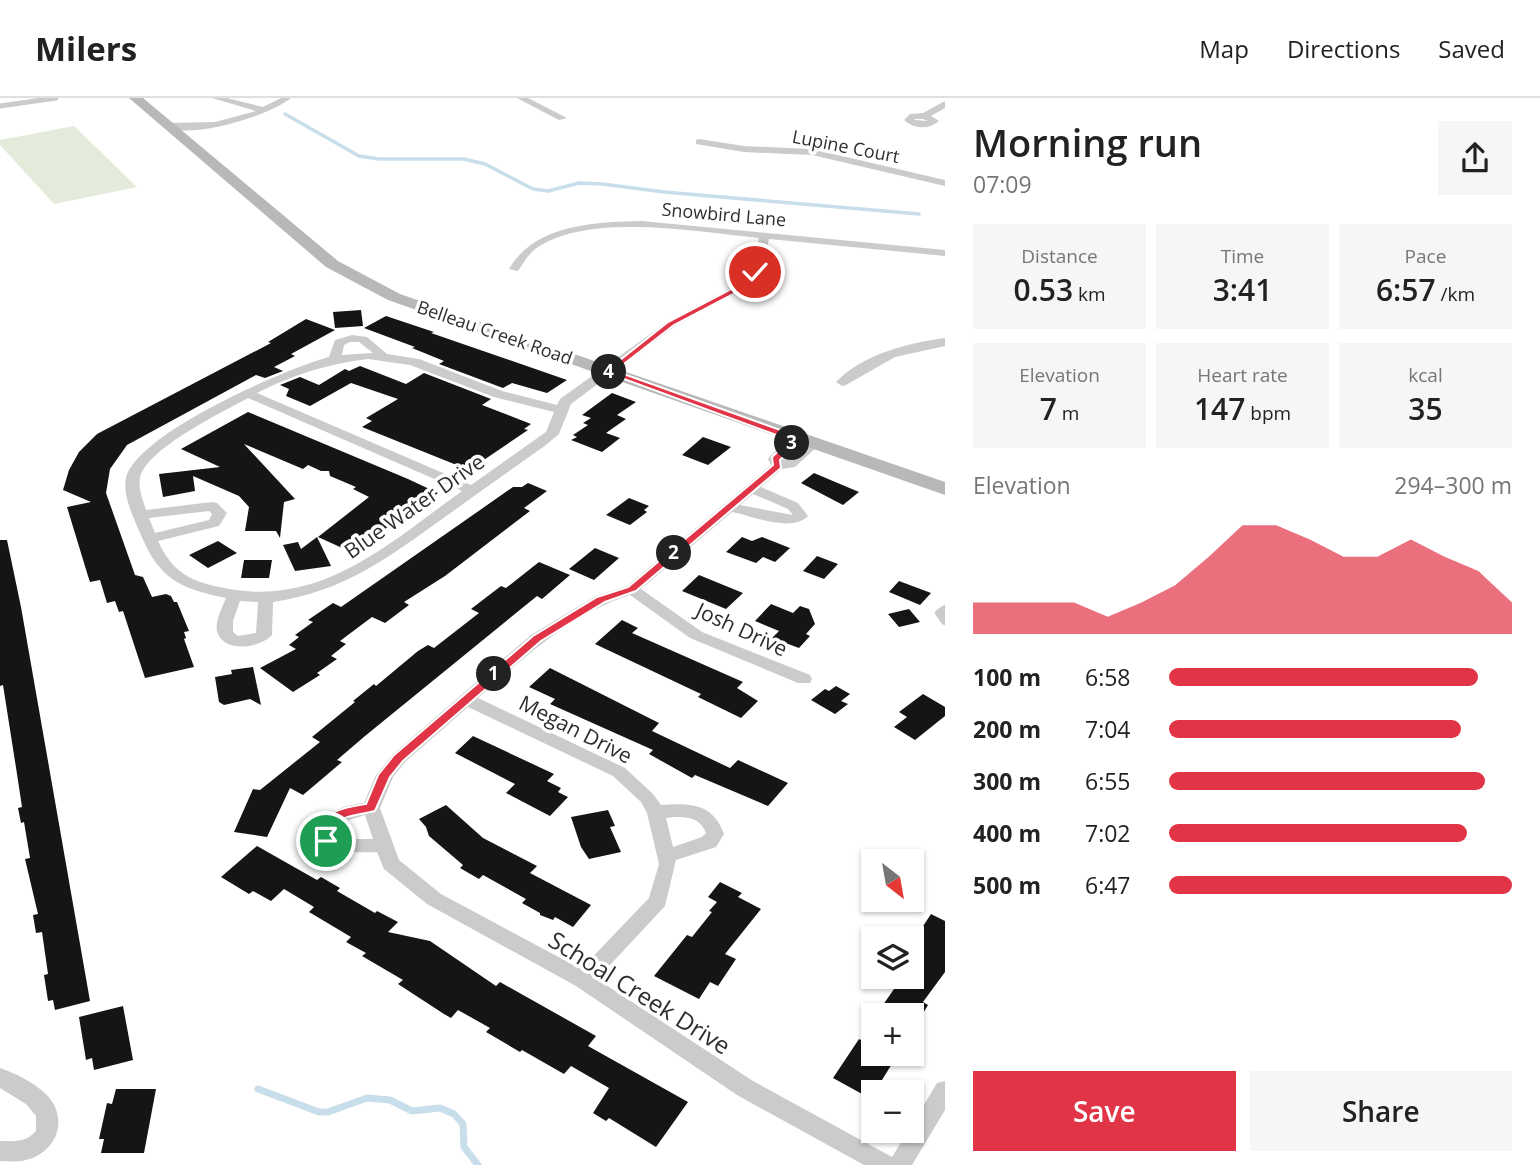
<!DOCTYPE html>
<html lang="en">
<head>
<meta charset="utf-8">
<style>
  :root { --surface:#fff; --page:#f6f6f6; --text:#222; --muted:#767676; --line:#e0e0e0; --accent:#e13446 }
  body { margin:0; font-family:"Open Sans",sans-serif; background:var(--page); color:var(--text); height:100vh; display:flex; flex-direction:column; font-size:26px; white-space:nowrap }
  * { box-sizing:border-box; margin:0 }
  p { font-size:23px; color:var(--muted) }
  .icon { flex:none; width:38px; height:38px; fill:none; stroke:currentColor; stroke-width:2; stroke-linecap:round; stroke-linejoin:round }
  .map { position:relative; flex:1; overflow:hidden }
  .panel { display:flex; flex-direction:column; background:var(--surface); width:595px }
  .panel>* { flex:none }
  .needle { width:46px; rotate:149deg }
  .fabs { position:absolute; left:861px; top:751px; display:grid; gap:14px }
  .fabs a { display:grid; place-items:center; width:63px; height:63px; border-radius:0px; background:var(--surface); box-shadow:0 2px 5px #0004; font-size:35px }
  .pin { position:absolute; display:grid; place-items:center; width:60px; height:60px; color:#fff; margin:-30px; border:4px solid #fff; border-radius:50%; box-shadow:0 2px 7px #0007 }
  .km { position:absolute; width:35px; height:35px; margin:-18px; border-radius:50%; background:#222; color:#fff; font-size:19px; line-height:35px; text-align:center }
  .round { display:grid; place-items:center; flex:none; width:74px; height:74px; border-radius:0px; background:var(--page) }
  .summary { display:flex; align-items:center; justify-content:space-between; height:119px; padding:0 28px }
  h1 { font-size:38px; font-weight:600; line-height:52px }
  .metrics { display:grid; grid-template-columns:repeat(3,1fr); gap:10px; height:119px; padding:7px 28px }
  .metrics div { display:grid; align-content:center; border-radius:0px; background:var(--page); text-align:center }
  .metrics b { font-size:30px; font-weight:600 }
  .metrics small { font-size:19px; font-weight:400 }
  .metrics p { font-size:19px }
  .chart { height:196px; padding:14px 28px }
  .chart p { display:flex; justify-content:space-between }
  .chart svg { width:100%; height:126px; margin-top:7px; fill:var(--accent); opacity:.7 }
  .button { display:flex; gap:14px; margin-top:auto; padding:14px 28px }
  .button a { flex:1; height:80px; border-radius:0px; background:var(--accent); color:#fff; font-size:28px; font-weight:600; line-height:80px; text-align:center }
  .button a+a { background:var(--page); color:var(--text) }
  ul { padding:0 28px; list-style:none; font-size:23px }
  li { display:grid; grid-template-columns:112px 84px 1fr; align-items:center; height:52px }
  li i { height:18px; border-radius:9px; background:var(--accent) }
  header { display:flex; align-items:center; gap:42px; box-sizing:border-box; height:98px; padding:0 35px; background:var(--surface); border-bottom:2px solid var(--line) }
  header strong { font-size:33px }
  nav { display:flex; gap:38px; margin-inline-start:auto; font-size:24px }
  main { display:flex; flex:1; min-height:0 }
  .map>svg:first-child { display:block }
  .green { fill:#e4ebdb }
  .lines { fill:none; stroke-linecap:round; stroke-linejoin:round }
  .stream-far1 { stroke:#c8deea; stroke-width:3.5 }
  .stream { stroke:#c8deea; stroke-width:7 }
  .building { fill:#151515 }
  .lane-far1 { stroke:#cbcbcb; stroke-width:5 }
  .lane { stroke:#cbcbcb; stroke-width:8 }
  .street { fill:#cbcbcb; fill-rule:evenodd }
  .secondary { fill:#b8b8b8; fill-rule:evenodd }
  .route { fill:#e13446; stroke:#fff; stroke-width:2 }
  .labels { text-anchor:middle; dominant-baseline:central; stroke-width:7; stroke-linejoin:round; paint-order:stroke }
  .far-street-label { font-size:18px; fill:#2e2e2e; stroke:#fff }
  .street-label { font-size:21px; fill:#2e2e2e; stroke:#fff }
  .near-street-label { font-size:24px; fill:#2e2e2e; stroke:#fff }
</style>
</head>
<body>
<header>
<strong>Milers</strong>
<nav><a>Map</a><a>Directions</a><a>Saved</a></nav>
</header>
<main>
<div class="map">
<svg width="945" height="1067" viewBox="0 0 945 1067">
  <rect width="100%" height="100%" fill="#fff"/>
  <path class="green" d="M74,28L137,89L54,106L0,47V42Z"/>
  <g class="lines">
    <path class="stream-far1" d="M285,16L359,58L379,61H464L485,66L533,91L548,93L579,85L602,86L664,94L919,116"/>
    <path class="stream" d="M258,991L319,1014H328L367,1000L390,1002L412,1013L440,1010L454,1016L463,1026L464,1049L478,1067"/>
  </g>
  <path class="building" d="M361,212L363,228L335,230L333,214Z
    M386,218L434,234L431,235L567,282L547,295L512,285L503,290L439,266L444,263L412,250L415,249L364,230Z
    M306,221L335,232L291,256L295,258L274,269L283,273L265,280L256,277L127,347L110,371L106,395L135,477L143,479L152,499L166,496L171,498L174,504H177L189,533L184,534L186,540L184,541L194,569L145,580L123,513L119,514L115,503L107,505L100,482L90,484L88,478L67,409L91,404L63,392L69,372L79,354L97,336L271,245L268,244Z
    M360,268L406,286L424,275L491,301L482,307L531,326L524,331L528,332L469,372L362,329L372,323L366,320L398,301L351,285L310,308L286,298L289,291L280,287L300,279L319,287L345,271L349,273Z
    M612,295L636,304L617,317L626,321L606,335L620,340L602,354L571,342L577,339L573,337L588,327L583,325L591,320L582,317Z
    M248,314L408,381L438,395L351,454L318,439L369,399L353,391L356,389L330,378L329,373H321L308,367L303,371L244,346L295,401L284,404L280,440L276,433H245L249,409L239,398L193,378L195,393L163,399L159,376L220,369L181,351Z
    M703,339L731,349L708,367L682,357Z
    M814,375L859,394L843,407L801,385Z
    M528,385L547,393L524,410L530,413L445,478L404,504L409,507L385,525L372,519L340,543L346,546L331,558L337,561L317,575L320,577L293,594L260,570L296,551L289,547L299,539L295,537L313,524L308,522L333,505L341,509L513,389H522Z
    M629,400L649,408L644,412L647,414L630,427L606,417Z
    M317,439L331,468L295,473L283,447L298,444L301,451Z
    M742,439L752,443L762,439L790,450L775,464L763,459L756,465L726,454Z
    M0,442H7L21,509L90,903L55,912L53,902L48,903L44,877L48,876L42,834L36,835L33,817L38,816L25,761L30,760L24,724L21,725L18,710L22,709L17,676L3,587L0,588Z
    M218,443L237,455L208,470L189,457Z
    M595,450L619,460L594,482L569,471Z
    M817,458L838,466L824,481L803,473Z
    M244,462H272L269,480H241Z
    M539,464L570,477L542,501L537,498L365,638L337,662L342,664L303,697L290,690L267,739L234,734L253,691L260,692L320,644L312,639L355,604L353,603L374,586L376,588L418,553L428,547L434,550L479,515L471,511L501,488L506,490Z
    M699,477L743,495L726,511L682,493Z
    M899,483L931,495L920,507L889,494Z
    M771,506L793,515L800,508L809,511L815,526L806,536L810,538L799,550L772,540L779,533L755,523Z
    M909,511L920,524L899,529L888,516Z
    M622,522L638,530L632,535L743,584L737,590L758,603L741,620L698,599L701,596L595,546Z
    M253,569L261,607L250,601L224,607L219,604L215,579L232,576L231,572Z
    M550,570L659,625L652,633L730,670L738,662L788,685L768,708L695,677L692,680L649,656L653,652L550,606L555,601L529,589Z
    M836,588L850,596L841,603L848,606L835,616L811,602L825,591L829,593Z
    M923,596L945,609V618L915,642L894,629L907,619L899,614Z
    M473,638L554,676L547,683L561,690L558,694L568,699L550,718L506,695L515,686L455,655Z
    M446,707L483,740L537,768L530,775L591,807L573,829L555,819L553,822L540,817V815L522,805L526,801L483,777L479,781L460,770L463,767L429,738L426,729L419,721Z
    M608,712L615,728L610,729L621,754L589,761L581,749L571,719Z
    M257,748L317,782L321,779L340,790L337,793L375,815L377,813L398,824L388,834L430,843L496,888L500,884L596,938L588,948L688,1004L656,1049L609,1020L606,1023L593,1015L609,990L571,968L564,976L522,952L520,954L486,934L490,930L458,912L451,920L444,916L398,886L403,882L362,858L366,855L346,844L351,839L309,814L314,809L284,791L271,803L253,793L249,796L221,779Z
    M720,784L742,795L738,799L761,811L725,856L736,861L718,888L710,884L699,901L654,878L687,837L692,839L712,814L709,813L717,804L708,799Z
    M931,816L945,823V874L923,904L928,907L922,917H876L903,878H912V845Z
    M123,908L133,962L94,972L92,960L86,962L79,919Z
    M859,941L873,948V956H898L882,982L885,983L878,994H873V1002L833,980Z
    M116,991H156L144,1055H101L104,1041H99L107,1005L112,1006Z"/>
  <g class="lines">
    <path class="lane-far1" d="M0,8L56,0"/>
    <path class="lane" d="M945,511L939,515L945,523"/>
    <path class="street" d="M212,0H227L263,9L281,0H291C269,18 189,43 163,28L168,25L215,24L256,13Z
      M517,0H528L567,20L559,22Z
      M945,3V10L931,18L939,23C929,32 914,31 904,22L910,16L923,15ZM923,21L928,23L914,22L915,21Z
      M699,41L744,48L812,51L945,82V88L812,57L744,54L696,46V42Z
      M642,123L945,152V158L769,141L765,160L755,183L675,228L571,306L559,336L546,347C512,371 478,395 445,419C387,460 346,493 273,504L272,537C260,550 223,556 217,533C215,523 222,510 226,500C181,491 159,481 141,437C134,421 122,397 126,380C137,335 285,271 329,259L335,242L352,237L367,239L387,256L419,261L502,293L557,307L560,301L667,224L738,186C752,175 755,157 759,140C699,134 585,113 534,152C527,158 523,166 518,173L509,171C535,126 595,124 642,123ZM350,244H359L373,255L342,257L344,247ZM368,261L410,267L494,299L554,314L546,334L471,387L257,295C294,276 328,266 368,261ZM248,300L462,393C388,446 321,510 224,490C191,484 172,474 158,443L219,428L227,415L217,405L212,404L146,412C143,402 138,391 140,380C146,351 221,315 248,300ZM209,413L212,416L209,422L155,435L149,420ZM240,503L258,504L256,535L238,538L233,534V523Z
      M945,240V248L895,259L846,287L842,288L836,284C863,256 908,245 945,240Z
      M797,337L804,341L783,363L808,343H818L820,346L795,369L782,371L761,389L798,405L808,418C791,435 753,418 732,414L641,491L702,534L810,577L812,581L810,585H798L690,540L630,497C570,516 524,560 478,600L625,670L653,696L661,707C690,705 713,705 724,736L716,749L676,762L665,808L597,881L753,983L892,1059L909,1032H912V1027L937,985L945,983V1012L912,1067H864L737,997L576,888L427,806L384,771L377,754C357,755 339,754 319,748L312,735C324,714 341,708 364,705L376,677L393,656L531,537L596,498L627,488L771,367L768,361L770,358L792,338ZM753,396L788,411L793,417L740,407ZM468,609L613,678L641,704L647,715L659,766L649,800L581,871L441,796L399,762L380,710L393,679L405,664ZM365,717L373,741H353L331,735L343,724ZM674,719C689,719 700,720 706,735L702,739L673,749L666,720Z
      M0,970C17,976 40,987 51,1002C69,1028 52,1058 22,1063C15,1064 7,1063 0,1063V1043C15,1043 25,1045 36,1033V1018L26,1006L0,990Z"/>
    <path class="secondary" d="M129,0H143L338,163L400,196L945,384V397L388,202L326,169Z"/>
  </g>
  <path class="route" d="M752,172L759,174L745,190L674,227L615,273L800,339V343L780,362L781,370L636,493L605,504L541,543L403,663L390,679L375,713C357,718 338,716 328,735L333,743L326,748L321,746L315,735C327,712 341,710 366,706L378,677L394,657L533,538L597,499L628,489L773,367L772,359L790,342L605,274L668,224L739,187Z"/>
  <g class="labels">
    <g class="far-street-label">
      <text transform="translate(846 48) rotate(11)">Lupine Court</text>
      <text transform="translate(724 116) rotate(5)">Snowbird Lane</text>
      <text transform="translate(495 234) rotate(19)">Belleau Creek Road</text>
    </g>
    <g class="street-label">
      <text transform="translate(414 408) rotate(-35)">Blue Water Drive</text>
      <text transform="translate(742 531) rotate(25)">Josh Drive</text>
      <text transform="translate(576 631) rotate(27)">Megan Drive</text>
    </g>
    <g class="near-street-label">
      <text transform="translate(640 894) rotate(32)">Schoal Creek Drive</text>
    </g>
  </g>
</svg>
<div class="fabs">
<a><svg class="needle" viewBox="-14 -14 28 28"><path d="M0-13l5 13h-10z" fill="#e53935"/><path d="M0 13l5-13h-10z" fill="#767676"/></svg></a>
<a><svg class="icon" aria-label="layers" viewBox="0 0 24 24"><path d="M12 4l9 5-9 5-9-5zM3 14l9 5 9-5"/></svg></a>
<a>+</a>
<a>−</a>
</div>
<div class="pin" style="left:326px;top:743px;background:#1e9e55"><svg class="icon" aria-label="arrive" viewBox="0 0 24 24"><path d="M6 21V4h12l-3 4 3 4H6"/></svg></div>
<div class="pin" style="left:755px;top:174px;background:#d93025"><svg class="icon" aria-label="check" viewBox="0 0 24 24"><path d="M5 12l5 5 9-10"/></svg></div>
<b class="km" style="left:494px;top:576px">1</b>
<b class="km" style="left:674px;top:455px">2</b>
<b class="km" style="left:792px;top:345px">3</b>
<b class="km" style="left:609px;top:274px">4</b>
</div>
<section class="panel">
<div class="summary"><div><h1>Morning run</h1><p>07:09</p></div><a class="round"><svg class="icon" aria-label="share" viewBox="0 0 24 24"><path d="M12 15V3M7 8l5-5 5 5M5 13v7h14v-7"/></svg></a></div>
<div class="metrics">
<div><p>Distance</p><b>0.53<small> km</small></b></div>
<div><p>Time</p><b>3:41</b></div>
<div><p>Pace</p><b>6:57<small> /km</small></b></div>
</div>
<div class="metrics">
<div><p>Elevation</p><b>7<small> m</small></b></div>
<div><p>Heart rate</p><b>147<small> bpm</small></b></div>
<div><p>kcal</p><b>35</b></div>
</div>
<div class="chart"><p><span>Elevation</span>294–300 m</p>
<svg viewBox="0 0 160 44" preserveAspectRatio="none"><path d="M0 44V33L10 33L20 33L30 33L40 38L50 33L60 27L70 17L80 6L90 6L100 11L110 17L120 17L130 11L140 17L150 22L160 33V44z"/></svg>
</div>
<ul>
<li><b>100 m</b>6:58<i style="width:90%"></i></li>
<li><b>200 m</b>7:04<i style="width:85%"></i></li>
<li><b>300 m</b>6:55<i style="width:92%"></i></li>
<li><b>400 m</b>7:02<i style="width:87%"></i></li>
<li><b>500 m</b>6:47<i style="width:100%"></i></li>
</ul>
<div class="button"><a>Save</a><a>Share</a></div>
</section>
</main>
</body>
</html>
